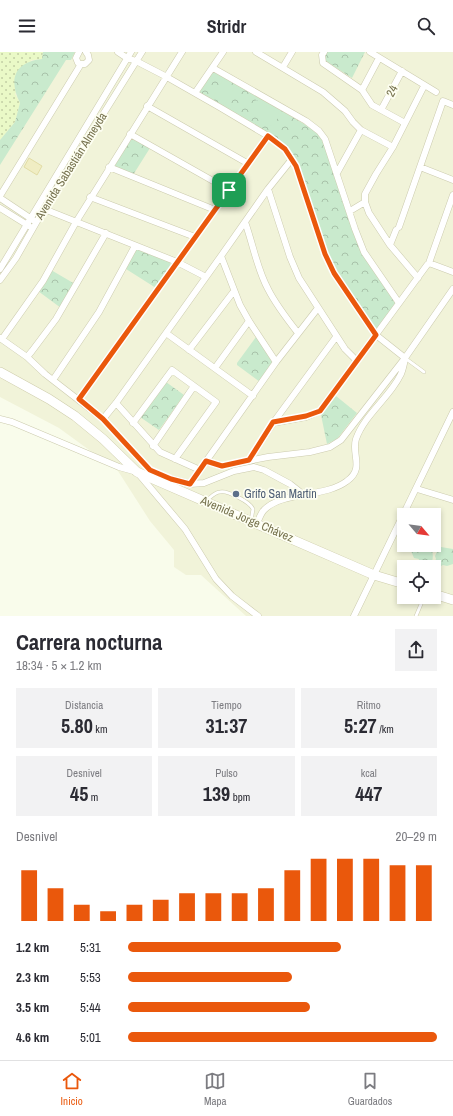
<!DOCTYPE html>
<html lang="es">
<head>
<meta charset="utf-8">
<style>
  :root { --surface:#fff; --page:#f2f2f3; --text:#2b2b33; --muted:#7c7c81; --line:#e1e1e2; --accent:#ea580c }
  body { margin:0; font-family:"Archivo Narrow",sans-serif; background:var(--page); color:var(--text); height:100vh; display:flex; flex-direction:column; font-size:15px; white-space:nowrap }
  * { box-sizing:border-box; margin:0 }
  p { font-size:13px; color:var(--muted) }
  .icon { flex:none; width:22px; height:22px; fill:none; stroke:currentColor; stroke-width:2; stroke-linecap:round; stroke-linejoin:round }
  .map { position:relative; height:564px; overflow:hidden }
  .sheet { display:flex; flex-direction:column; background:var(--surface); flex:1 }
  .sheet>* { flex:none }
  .needle { width:26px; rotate:119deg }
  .controls { position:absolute; left:397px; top:456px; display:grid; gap:8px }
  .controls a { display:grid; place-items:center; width:44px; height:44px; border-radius:0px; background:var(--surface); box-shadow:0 2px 6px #0003; font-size:20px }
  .pin { position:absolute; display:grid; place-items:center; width:34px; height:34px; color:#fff; margin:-17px; border-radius:8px; box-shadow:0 2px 6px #0006 }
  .round { display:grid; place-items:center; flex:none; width:42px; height:42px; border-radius:0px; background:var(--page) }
  .overview { display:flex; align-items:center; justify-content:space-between; height:68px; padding:0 16px }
  h1 { font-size:22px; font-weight:700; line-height:30px }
  .metrics { display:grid; grid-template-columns:repeat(3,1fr); gap:6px; height:68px; padding:4px 16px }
  .metrics div { display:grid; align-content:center; border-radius:0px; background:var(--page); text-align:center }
  .metrics b { font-size:20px; font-weight:700 }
  .metrics small { font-size:11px; font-weight:400 }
  .metrics p { font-size:11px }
  .chart { height:112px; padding:8px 16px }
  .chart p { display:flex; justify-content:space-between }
  .chart svg { width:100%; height:72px; margin-top:4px; stroke:var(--accent); stroke-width:6 }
  ul { padding:0 16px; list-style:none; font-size:13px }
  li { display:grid; grid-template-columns:64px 48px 1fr; align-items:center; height:30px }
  li i { height:10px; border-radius:5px; background:var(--accent) }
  header { display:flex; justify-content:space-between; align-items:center; height:52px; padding:0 16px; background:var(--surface); font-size:18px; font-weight:700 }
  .dock { display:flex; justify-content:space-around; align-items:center; height:56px; border-top:1px solid var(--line); background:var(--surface); font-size:11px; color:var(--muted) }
  .dock a { display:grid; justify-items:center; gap:2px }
  .dock .active { color:var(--accent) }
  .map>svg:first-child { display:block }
  .residential { fill:#f1f3d9; fill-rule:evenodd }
  .sand { fill:url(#sand-dots) }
  .park { fill:url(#park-crowns) }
  .pitch { fill:#c9eacd }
  .building { fill:#f0edc3; stroke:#e2dca5 }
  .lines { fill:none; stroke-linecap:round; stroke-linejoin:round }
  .service-casing { stroke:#cccbae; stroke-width:4 }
  .minor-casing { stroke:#cccbae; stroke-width:7 }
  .secondary-casing { stroke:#cfcdac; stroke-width:10 }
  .service { stroke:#fff; stroke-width:3 }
  .minor { stroke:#fff; stroke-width:6 }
  .secondary { stroke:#fff; stroke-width:9 }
  .route-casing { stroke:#fff; stroke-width:8 }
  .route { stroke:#ea580c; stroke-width:5 }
  .service-dot { fill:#5c6f8a; stroke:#fdfef1; stroke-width:1.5 }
  .labels { text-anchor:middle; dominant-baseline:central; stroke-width:3.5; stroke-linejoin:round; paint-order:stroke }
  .street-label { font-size:12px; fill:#76724e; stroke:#fdfef1 }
  .service-label { font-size:12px; fill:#4e5e75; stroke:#fdfef1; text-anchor:start }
</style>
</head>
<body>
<header><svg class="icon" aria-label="menu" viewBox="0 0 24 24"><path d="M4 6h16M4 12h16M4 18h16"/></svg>Stridr<svg class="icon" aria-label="search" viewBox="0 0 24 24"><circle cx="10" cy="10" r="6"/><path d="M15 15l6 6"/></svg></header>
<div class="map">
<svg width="453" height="564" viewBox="0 0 453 564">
  <defs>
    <pattern id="sand-dots" width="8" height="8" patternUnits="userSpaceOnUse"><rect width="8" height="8" fill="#eaf9c7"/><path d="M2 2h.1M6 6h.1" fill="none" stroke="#c2cea4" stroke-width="1.8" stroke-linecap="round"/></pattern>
    <pattern id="park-crowns" width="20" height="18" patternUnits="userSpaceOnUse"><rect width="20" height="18" fill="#c9eacd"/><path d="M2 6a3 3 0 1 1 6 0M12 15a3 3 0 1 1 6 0" fill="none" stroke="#a8c2a9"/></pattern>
  </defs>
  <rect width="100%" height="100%" fill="#f9fceb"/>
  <path class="residential" d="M0,0H453V564H246L201,523H186L174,515V498L150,469L118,419L59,376L0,345ZM404,463H434V493H404ZM404,515H434V545H404Z"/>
  <path class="sand" d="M0,0H43L42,7L31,8L15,42L20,51L15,70L0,88Z"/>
  <path class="park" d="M43,0H75L71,8H66L0,113V88L15,70L20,51C8,27 15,10 42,7Z
    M327,0H365L352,26L324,8L323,6Z
    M211,20L219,21L309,75L318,82L325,92L360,195L396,251L378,276H376L373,274L333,213L320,181L299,113L292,101L282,91L273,85L199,41L200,37Z
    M132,86L150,96L133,123L114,114V110Z
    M136,198H139L170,210L171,214L156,236L126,217Z
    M51,218L75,232L61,256L38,239Z
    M256,285L273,310L260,330L237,313V311Z
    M166,330L184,343L159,378L140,365Z
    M336,344L357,361L337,387L327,392L321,363Z
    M424,494H429L432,496C433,504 434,508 429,515H413L418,511L419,507L414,506L411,499Z
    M441,495L453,497V512L447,514L443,513L435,517L432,515L436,507L435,504L438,497Z"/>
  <path class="pitch" d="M223,28L235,35L225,52L213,45Z
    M256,48L280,62L273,75L249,60Z"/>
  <path class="building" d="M29,106L42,114L37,123L24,115Z"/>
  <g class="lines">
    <g class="service-casing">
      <path id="service" d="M405,306L424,320
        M207,448C211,445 215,440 220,440C227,438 250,450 253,457L251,469
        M416,564L424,545"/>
    </g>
    <g class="minor-casing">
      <path id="minor" d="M79,0L76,6L78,11L81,12
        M118,0L127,6L136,9L165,24L221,56L268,84L285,97L296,114L325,202L334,221L376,283L405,306
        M256,0L323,40L345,59L353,70L361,78L393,95
        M324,0L322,3L323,11L362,38L372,53L405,71
        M370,0L436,40
        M283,15L292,0
        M213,16L306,69L319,79L325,87L355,177L364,200L399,251
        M362,38L379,6
        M195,41L223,0
        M147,54L247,111
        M381,58L402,19
        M130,82L229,138
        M109,115L215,158
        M420,115L453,128
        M337,121L361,78
        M268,137L290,205L299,226L345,297L357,309
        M453,143L429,211L453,220
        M0,144L81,12H85L89,8L88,3L86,0
        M90,145L195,185
        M0,146L33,168
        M0,156L29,174
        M44,157L177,210L206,225
        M350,159L365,150
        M245,170C253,192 257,217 268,237C276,253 287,267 298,281
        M399,175L443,49L453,53
        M390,193L396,178
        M221,204L240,253L249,269L276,310
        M0,217L131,0
        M418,226L390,193L369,161L365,150V142L376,122L393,95L424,34
        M0,228L16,206L44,157L142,0
        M166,281L253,344
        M0,286L27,305L45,322L103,367L150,418L171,427L190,432L204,431L234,419L254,415L264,418L290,432L304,443
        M2,287L43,229L76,170L182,0
        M189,298L234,239
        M27,305L32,299L56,267L106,181
        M215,316L249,269
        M53,328L99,260L135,194
        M79,347L268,84
        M116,351L160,400L200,418
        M0,367L12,370L119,415L137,420L185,477L216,527L232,544L258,564
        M103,367L116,351L221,204L268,137L292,107
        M133,371L172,318L216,350L175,407
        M273,371L306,365L320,359L427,213
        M153,394L194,334
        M249,408L273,371L336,285
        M206,409L222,414L268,405L310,400L330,395L341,388L405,306L453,237
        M190,432L276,310L318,256
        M417,437L453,448
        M257,471C259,467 261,461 264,458C282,439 325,446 347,429C365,416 351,402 356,387C363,367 381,352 393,335C396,331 399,326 401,322C403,317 404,312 405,307
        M354,564L453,360"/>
    </g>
    <g class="secondary-casing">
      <path id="secondary" d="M0,320L49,347L75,364L103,387L137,420L374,523L404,532
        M434,542L453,548"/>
    </g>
    <use href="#service" class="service"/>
    <use href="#minor" class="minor"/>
    <use href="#secondary" class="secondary"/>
  </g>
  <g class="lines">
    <g class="route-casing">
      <path id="route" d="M268,84L285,97L296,114L325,202L334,221L376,283L320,359L306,364L273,370L249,408L222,414L206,409L190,432L171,427L150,418L103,367L79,347Z"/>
    </g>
    <use href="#route" class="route"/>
  </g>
  <circle class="service-dot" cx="236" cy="442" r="4"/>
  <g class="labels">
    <g class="street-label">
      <text transform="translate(392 39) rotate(-62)">24</text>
      <text transform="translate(71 114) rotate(-58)">Avenida Sabastián Almeyda</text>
      <text transform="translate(247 467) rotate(23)">Avenida Jorge Chávez</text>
    </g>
    <g class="service-label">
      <text x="244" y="442">Grifo San Martín</text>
    </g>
  </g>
</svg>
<div class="controls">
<a><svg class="needle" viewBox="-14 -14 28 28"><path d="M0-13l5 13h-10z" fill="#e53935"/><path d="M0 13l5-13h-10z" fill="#7c7c81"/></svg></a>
<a><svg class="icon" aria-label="locate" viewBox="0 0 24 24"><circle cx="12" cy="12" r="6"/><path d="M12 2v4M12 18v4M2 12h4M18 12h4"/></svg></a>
</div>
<div class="pin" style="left:229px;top:138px;background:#1e9e55"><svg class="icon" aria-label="arrive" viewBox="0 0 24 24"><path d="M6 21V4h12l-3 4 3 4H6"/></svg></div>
</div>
<section class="sheet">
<div class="overview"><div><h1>Carrera nocturna</h1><p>18:34 · 5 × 1.2 km</p></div><a class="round"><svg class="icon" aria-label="share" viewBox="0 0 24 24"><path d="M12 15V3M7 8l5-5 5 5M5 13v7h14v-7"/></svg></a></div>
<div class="metrics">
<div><p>Distancia</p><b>5.80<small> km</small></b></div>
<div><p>Tiempo</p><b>31:37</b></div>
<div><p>Ritmo</p><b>5:27<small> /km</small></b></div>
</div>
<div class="metrics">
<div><p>Desnivel</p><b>45<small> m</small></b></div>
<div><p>Pulso</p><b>139<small> bpm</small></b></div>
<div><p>kcal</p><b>447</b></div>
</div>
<div class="chart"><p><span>Desnivel</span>20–29 m</p>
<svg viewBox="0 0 160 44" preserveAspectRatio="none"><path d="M5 44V13M15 44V24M25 44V34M35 44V38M45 44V34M55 44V31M65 44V27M75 44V27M85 44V27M95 44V24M105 44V13M115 44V6M125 44V6M135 44V6M145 44V10M155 44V10"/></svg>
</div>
<ul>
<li><b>1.2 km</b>5:31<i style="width:69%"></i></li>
<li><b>2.3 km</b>5:53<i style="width:53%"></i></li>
<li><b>3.5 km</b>5:44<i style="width:59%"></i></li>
<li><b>4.6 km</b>5:01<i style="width:100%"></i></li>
</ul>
</section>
<nav class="dock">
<a class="active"><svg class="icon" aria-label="home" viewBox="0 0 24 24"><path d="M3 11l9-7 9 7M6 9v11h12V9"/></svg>Inicio</a>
<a><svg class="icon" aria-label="map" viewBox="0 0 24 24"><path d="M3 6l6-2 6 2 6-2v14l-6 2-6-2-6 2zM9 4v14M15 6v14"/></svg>Mapa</a>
<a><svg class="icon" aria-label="saved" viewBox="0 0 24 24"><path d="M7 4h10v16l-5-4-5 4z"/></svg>Guardados</a>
</nav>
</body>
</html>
